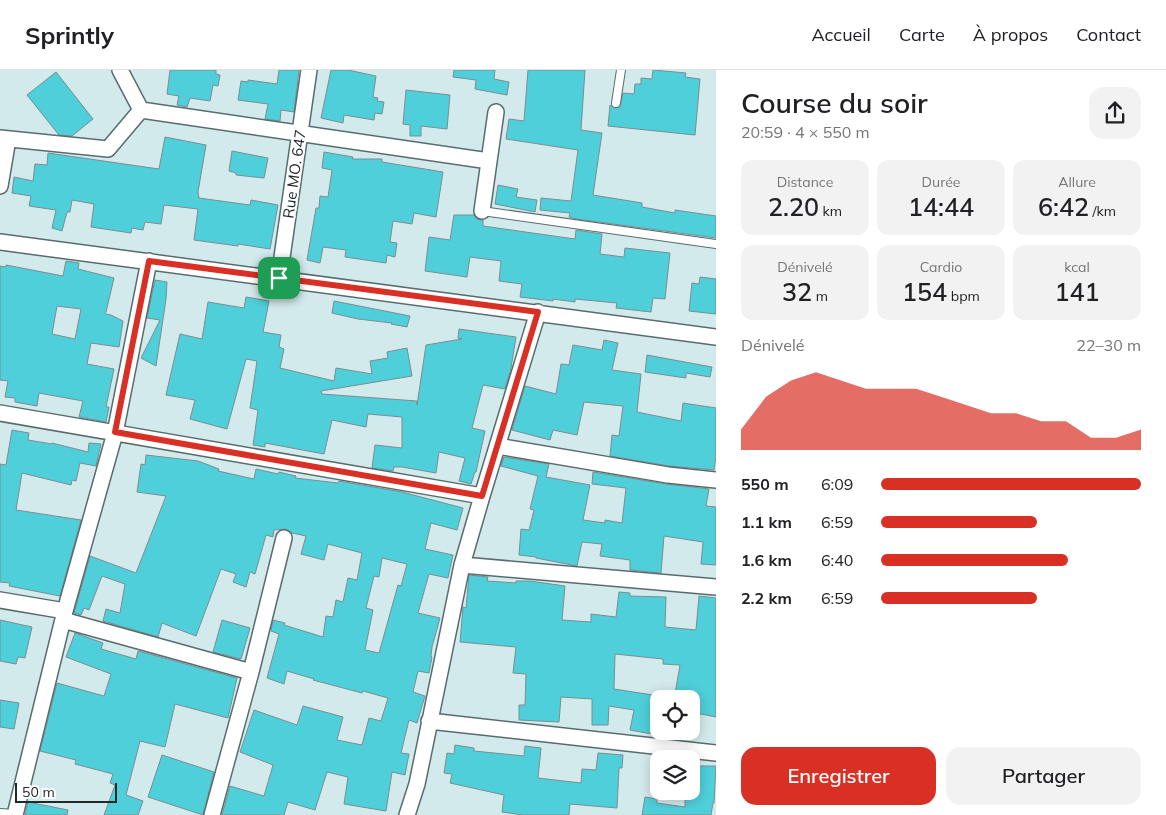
<!DOCTYPE html>
<html lang="fr">
<head>
<meta charset="utf-8">
<style>
  :root { --surface:#fff; --page:#f2f2f2; --text:#202124; --muted:#757577; --line:#e0e0e0; --accent:#d93025 }
  body { margin:0; font-family:Mulish,sans-serif; background:var(--page); color:var(--text); height:100vh; display:flex; flex-direction:column; font-size:19px; white-space:nowrap }
  * { box-sizing:border-box; margin:0 }
  p { font-size:16px; color:var(--muted) }
  .icon { flex:none; width:28px; height:28px; fill:none; stroke:currentColor; stroke-width:2; stroke-linecap:round; stroke-linejoin:round }
  .map { position:relative; flex:1; overflow:hidden }
  .sheet { display:flex; flex-direction:column; background:var(--surface); width:450px }
  .sheet>* { flex:none }
  .buttons { position:absolute; left:650px; top:620px; display:grid; gap:10px }
  .buttons a { display:grid; place-items:center; width:50px; height:50px; border-radius:10px; background:var(--surface); box-shadow:0 2px 12px #0003; font-size:25px }
  .scale { position:absolute; left:15px; bottom:12px; width:102px; box-sizing:border-box; padding-left:5px; border:2px solid #212a2b; border-top:0; font-size:14px; line-height:18px; white-space:nowrap; color:#212a2b; -webkit-text-stroke:4px #fff; paint-order:stroke }
  .pin { position:absolute; display:grid; place-items:center; width:42px; height:42px; color:#fff; margin:-21px; border-radius:10px; box-shadow:0 2px 8px #0006 }
  .round { display:grid; place-items:center; flex:none; width:52px; height:52px; border-radius:15px; background:var(--page) }
  .headline { display:flex; align-items:center; justify-content:space-between; height:85px; padding:0 25px }
  h1 { font-size:28px; font-weight:600; line-height:38px }
  .figures { display:grid; grid-template-columns:repeat(3,1fr); gap:8px; height:85px; padding:5px 25px }
  .figures div { display:grid; align-content:center; border-radius:12px; background:var(--page); text-align:center }
  .figures b { font-size:25px; font-weight:600 }
  .figures small { font-size:14px; font-weight:400 }
  .figures p { font-size:14px }
  .chart { height:140px; padding:10px 25px }
  .chart p { display:flex; justify-content:space-between }
  .chart svg { width:100%; height:90px; margin-top:5px; fill:var(--accent); opacity:.7 }
  .button { display:flex; gap:10px; margin-top:auto; padding:10px 25px }
  .button a { flex:1; height:58px; border-radius:15px; background:var(--accent); color:#fff; font-size:20px; font-weight:600; line-height:58px; text-align:center }
  .button a+a { background:var(--page); color:var(--text) }
  ul { padding:0 25px; list-style:none; font-size:16px }
  li { display:grid; grid-template-columns:80px 60px 1fr; align-items:center; height:38px }
  li i { height:12px; border-radius:6px; background:var(--accent) }
  header { display:flex; align-items:center; gap:30px; box-sizing:border-box; height:70px; padding:0 25px; background:var(--surface); border-bottom:1px solid var(--line) }
  header strong { font-size:24px }
  nav { display:flex; gap:28px; margin-inline-start:auto; font-size:18px }
  main { display:flex; flex:1; min-height:0 }
  .map>svg:first-child { display:block }
  .building { fill:#4fcfda; stroke:#798e90; fill-rule:evenodd }
  .lines { fill:none; stroke-linecap:round; stroke-linejoin:round }
  .lane-casing { stroke:#586c6e; stroke-width:10 }
  .street-casing { stroke:#586c6e; stroke-width:18 }
  .lane { stroke:#fff; stroke-width:8 }
  .street { stroke:#fff; stroke-width:15 }
  .route-casing { stroke:#fff; stroke-width:10 }
  .route { stroke:#d93025; stroke-width:6 }
  .labels { text-anchor:middle; dominant-baseline:central; stroke-width:4; stroke-linejoin:round; paint-order:stroke }
  .street-label { font-size:15px; fill:#212a2b; stroke:#fff }
</style>
</head>
<body>
<header>
<strong>Sprintly</strong>
<nav><a>Accueil</a><a>Carte</a><a>À propos</a><a>Contact</a></nav>
</header>
<main>
<div class="map">
<svg width="716" height="745" viewBox="0 0 716 745">
  <rect width="100%" height="100%" fill="#d3eaec"/>
  <path class="building" d="M170,0H216V4L220,5L218,16L213,15L210,31L190,28L187,37L177,35L179,26L167,24Z
    M279,0H299L294,42L281,40L280,51L265,49L268,34L238,30L241,11L248,12V10L277,14Z
    M331,0H348L376,6L373,27L378,28L377,31L384,32L382,44L375,43L374,50L344,45L343,53L321,48Z
    M454,0H495L494,9L509,12L507,25L475,19L476,10L453,7Z
    M528,0H585L581,60L602,63L593,125L642,133V137L675,143V140L716,146V168L577,149L569,147L570,143L540,140L541,128L571,131L578,80L506,69L509,49L524,51Z
    M653,0L686,3L685,7L700,9L695,65L608,56L610,35L615,38L620,37L623,23L634,24L635,14H641V8L652,9Z
    M56,2L93,49L72,66L59,65L27,25Z
    M406,20L450,25L447,59L421,56V66H410V55L403,54Z
    M165,67L206,75L198,122L199,128L250,135L251,130L278,135L270,179L238,174V176L194,170L198,139L164,135L161,154L145,152L143,160L132,158L131,163L91,157L94,134L72,130L70,142H67L62,161L52,158L56,140L29,136L31,126L12,123L14,107L33,111L35,94L47,95L48,83L159,99Z
    M232,81L268,88L264,108L236,105V103L229,101Z
    M324,82L353,87L352,89H382V92L443,102L436,147L414,143L412,154L393,151L390,172L397,173L395,187L387,185L386,193L345,187L346,180L323,177L320,193L307,190L316,138H319L320,126L328,127L332,100L322,98Z
    M498,115L518,119L516,127L537,130L535,142L495,134Z
    M454,145H474L477,149L483,150V156L575,169L576,160L602,164L600,184L624,187L625,178L670,183L665,229L653,228L651,242L616,238L617,233L575,229V232L553,229V231L520,227L522,214L499,211L501,191L470,187L467,207L425,201L429,167L450,170Z
    M66,191L79,193L78,199L114,208L106,242H105L106,244L111,245L123,251L119,277L91,273L87,294L114,299L106,337H109L106,352L79,347L83,331L39,323L37,336L15,332V328L5,327L8,311L0,310V196L6,197V195L63,206ZM57,236L81,239L75,269L52,264Z
    M700,207L716,209V244L689,241L692,213L699,214Z
    M155,210L167,212L166,229L156,296L141,288L160,250L147,248Z
    M246,227L269,231L263,262L281,265L279,277L284,279L280,298L334,311L336,298L372,304L370,291L388,288L387,282L407,278L412,306L321,321L322,324L417,331V335L426,275L462,269L458,268L459,259L516,267L511,298L505,319L483,315L472,358L485,361L476,402H475L471,414L459,411L465,388L439,382L436,403L402,397H394L393,401L372,398L375,375L402,378V347L368,344L366,357L332,350L324,384L265,373V377L253,375L258,340L250,338L257,291L246,289L227,359L190,349L195,330L166,325L180,264L202,269L208,232L244,238Z
    M334,231L410,246L407,257L391,254L392,253L358,249L332,243Z
    M604,270L618,273L612,300L641,304L637,342L681,351L683,333L716,338V387L714,400L669,396L610,386L612,365L619,366L623,336L584,332L577,365L553,360L550,370L512,360L525,316L556,324L561,294L569,295L573,275L602,280Z
    M647,285L712,297L710,307L686,303V308L645,302Z
    M12,360L29,363L28,370L52,374V373L88,382L89,373L101,374L96,396L80,393L76,411L72,410L71,415L22,403L16,440L81,450L60,526L9,516L10,513L0,512V394L6,395Z
    M146,385L198,391L219,399L218,401L254,409L256,399L278,404L279,402L296,406L295,408L338,413L339,411L402,422L463,438L457,460L431,453L425,479L453,485L448,508L429,504L418,543L440,548L432,577L431,586L432,587L429,603L418,601L413,622L425,626L417,653L409,650L401,683L409,684L405,705L392,702L386,741L344,734L348,707L327,702L315,740L288,732L284,745H222L230,716L264,726L273,695L240,682L254,640L297,655L303,636L343,647L337,670L362,675L369,648L381,651L388,628L363,621L362,623L313,610L314,609L287,601L284,614L267,608L279,564L271,561L273,550L285,553L284,555L323,567L326,546L333,547L336,530L343,532L348,508L357,510L362,483L328,474L324,490L301,484L306,466L292,463L286,459L274,460L273,467L266,465L255,504L250,502L246,517L233,512L236,504L221,499L196,566L162,553L158,567L103,551L106,539L120,543L125,514L102,506L89,540L84,538L81,545L74,543L90,486L136,503L166,426L137,422L141,394L145,395ZM382,488L407,494L401,516L398,515L379,583L365,580L373,540L366,538L374,506L379,507Z
    M504,387L549,394L546,407L590,415L583,450L605,453V450L622,453L626,418L592,414L593,402L666,414L709,419L706,436L716,437V495L701,494L703,472L664,466L661,503L630,500V490L600,486L602,474L582,472L577,496L536,488V487L519,485L521,459L529,460L534,440L530,439L538,406L501,396Z
    M469,505L488,507L487,511L516,513V511H530L565,516L562,550L591,552V544L616,547L619,522L630,523V526L666,527L665,557L696,560L699,526L716,528V647L691,642V629H676L677,625L675,624L680,595L663,594V589L615,584L614,619L653,625L650,645L659,646L657,665L630,660L634,640L609,636L608,655H592V629L561,627L559,652L519,650V635H525L526,604L513,603L516,577L460,572L463,537L466,538Z
    M0,550L32,557L25,588L18,587L16,594L0,591Z
    M222,550L250,558L241,589L213,582Z
    M75,563L103,573L101,579L136,589L138,581L237,608L228,648L175,634L165,677L140,671L126,725L143,731L138,745H104L115,715L110,713L113,704L75,694L76,690L40,681L57,613L104,626L111,604L66,587Z
    M0,630L19,633L14,659L0,657Z
    M455,675L474,678V681L524,686L525,676L541,678L538,708L581,713L582,699L596,700L598,683L623,685L622,698H619L617,738L570,734L569,745H523L502,742L504,725L450,713L452,704L444,703L447,683L454,684Z
    M162,685L214,702L203,745L148,727Z
    M691,696H716L714,733H713L711,745H642L645,727L657,729V733L685,737V721H691Z
    M28,732L68,740L67,745H25Z"/>
  <g class="lines">
    <g class="lane-casing">
      <path id="lane" d="M616,33L621,0
        M482,141L716,174
        M0,743L16,744"/>
    </g>
    <g class="street-casing">
      <path id="street" d="M120,0L141,40
        M0,68L108,79L141,40L489,91
        M0,116L8,69
        M482,141L496,42
        M0,172L716,267
        M279,208L309,0
        M0,343L482,426
        M497,376L668,405L716,410
        M462,495L716,517
        M0,530L65,541
        M63,550L251,602
        M429,651L716,683
        M15,745L65,541L115,363L149,191
        M212,745L251,602L284,468
        M407,745L417,714L462,495L482,426L538,242"/>
    </g>
    <use href="#lane" class="lane"/>
    <use href="#street" class="street"/>
  </g>
  <g class="lines">
    <g class="route-casing">
      <path id="route" d="M149,191L538,242L482,426L115,362Z"/>
    </g>
    <use href="#route" class="route"/>
  </g>
  <g class="labels">
    <g class="street-label">
      <text transform="translate(294 104) rotate(-82)">Rue MO. 647</text>
    </g>
  </g>
</svg>
<div class="buttons">
<a><svg class="icon" aria-label="locate" viewBox="0 0 24 24"><circle cx="12" cy="12" r="6"/><path d="M12 2v4M12 18v4M2 12h4M18 12h4"/></svg></a>
<a><svg class="icon" aria-label="layers" viewBox="0 0 24 24"><path d="M12 4l9 5-9 5-9-5zM3 14l9 5 9-5"/></svg></a>
</div>
<div class="scale">50 m</div>
<div class="pin" style="left:279px;top:208px;background:#1e9e55"><svg class="icon" aria-label="arrive" viewBox="0 0 24 24"><path d="M6 21V4h12l-3 4 3 4H6"/></svg></div>
</div>
<section class="sheet">
<div class="headline"><div><h1>Course du soir</h1><p>20:59 · 4 × 550 m</p></div><a class="round"><svg class="icon" aria-label="share" viewBox="0 0 24 24"><path d="M12 15V3M7 8l5-5 5 5M5 13v7h14v-7"/></svg></a></div>
<div class="figures">
<div><p>Distance</p><b>2.20<small> km</small></b></div>
<div><p>Durée</p><b>14:44</b></div>
<div><p>Allure</p><b>6:42<small> /km</small></b></div>
</div>
<div class="figures">
<div><p>Dénivelé</p><b>32<small> m</small></b></div>
<div><p>Cardio</p><b>154<small> bpm</small></b></div>
<div><p>kcal</p><b>141</b></div>
</div>
<div class="chart"><p><span>Dénivelé</span>22–30 m</p>
<svg viewBox="0 0 160 44" preserveAspectRatio="none"><path d="M0 44V34L10 18L20 10L30 6L40 10L50 14L60 14L70 14L80 18L90 22L100 26L110 26L120 30L130 30L140 38L150 38L160 34V44z"/></svg>
</div>
<ul>
<li><b>550 m</b>6:09<i style="width:100%"></i></li>
<li><b>1.1 km</b>6:59<i style="width:60%"></i></li>
<li><b>1.6 km</b>6:40<i style="width:72%"></i></li>
<li><b>2.2 km</b>6:59<i style="width:60%"></i></li>
</ul>
<div class="button"><a>Enregistrer</a><a>Partager</a></div>
</section>
</main>
</body>
</html>
